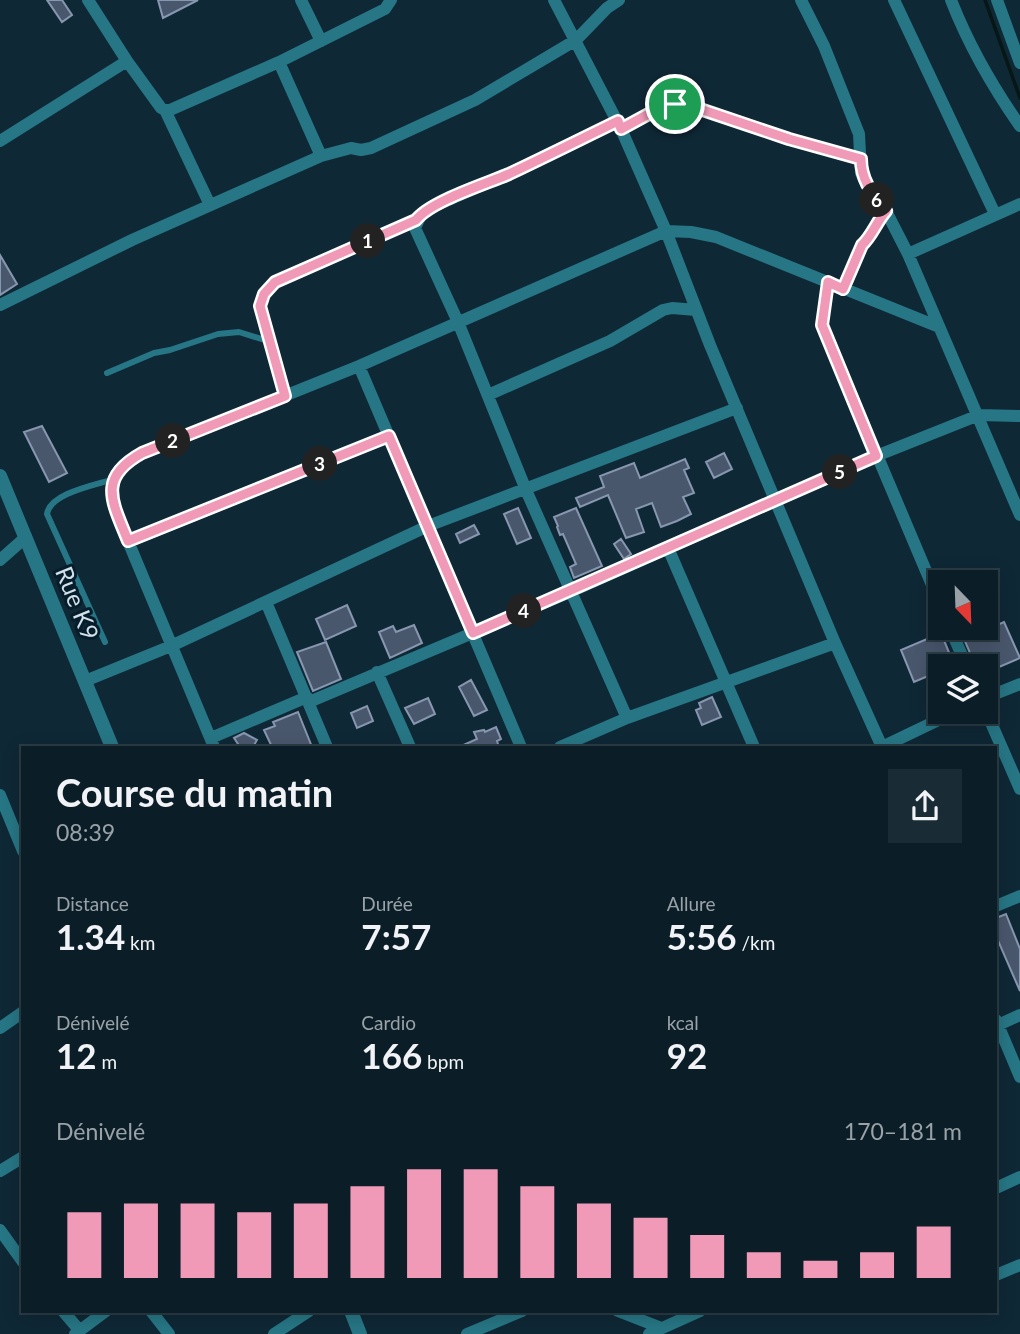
<!DOCTYPE html>
<html lang="fr">
<head>
<meta charset="utf-8">
<style>
  :root { --surface:#0b1e28; --page:#192b34; --text:#f1f3f6; --muted:#9aa2a8; --line:#2b3c45; --accent:#f09ab7 }
  body { margin:0; font-family:Lato,sans-serif; background:var(--page); color:var(--text); height:100vh; display:flex; flex-direction:column; font-size:26px; white-space:nowrap }
  * { box-sizing:border-box; margin:0 }
  p { font-size:23px; color:var(--muted) }
  .icon { flex:none; width:38px; height:38px; fill:none; stroke:currentColor; stroke-width:2; stroke-linecap:round; stroke-linejoin:round }
  .map { position:relative; flex:1; overflow:hidden }
  .panel { position:absolute; left:21px; top:746px; width:976px; height:567px; display:flex; flex-direction:column; background:var(--surface); border-radius:0px; box-shadow:0 4px 18px #0003,0 0 0 2px var(--line) }
  .panel>* { flex:none }
  .needle { width:46px; rotate:157deg }
  .fabs { position:absolute; left:928px; top:570px; display:grid; gap:14px }
  .fabs a { display:grid; place-items:center; width:70px; height:70px; border-radius:0px; background:var(--surface); box-shadow:0 4px 18px #0003,0 0 0 2px var(--line); font-size:35px }
  .pin { position:absolute; display:grid; place-items:center; width:60px; height:60px; color:#fff; margin:-30px; border:4px solid #fff; border-radius:50%; box-shadow:0 2px 7px #0007 }
  .km { position:absolute; width:35px; height:35px; margin:-18px; border-radius:50%; background:#222; color:#fff; font-size:19px; line-height:35px; text-align:center }
  .round { display:grid; place-items:center; flex:none; width:74px; height:74px; border-radius:0px; background:var(--page) }
  .head { display:flex; align-items:center; justify-content:space-between; height:119px; padding:0 35px }
  h1 { font-size:38px; font-weight:700; line-height:52px }
  .metrics { display:grid; grid-template-columns:repeat(3,1fr); gap:10px; height:119px; padding:7px 35px }
  .metrics div { display:grid; align-content:center }
  .metrics b { font-size:35px; font-weight:700 }
  .metrics small { font-size:19px; font-weight:400 }
  .metrics p { font-size:19px }
  .chart { height:196px; padding:14px 35px }
  .chart p { display:flex; justify-content:space-between }
  .chart svg { width:100%; height:126px; margin-top:7px; stroke:var(--accent); stroke-width:6 }
  .map>svg:first-child { display:block }
  .lines { fill:none; stroke-linecap:round; stroke-linejoin:round }
  .stream { stroke:#061715; stroke-width:3.5 }
  .building { fill:#49576d; stroke:#8897b0; stroke-width:2 }
  .service { stroke:#277685; stroke-width:6 }
  .minor { stroke:#277685; stroke-width:12 }
  .tertiary { stroke:#277685; stroke-width:14 }
  .route-casing { stroke:#fff; stroke-width:14 }
  .route { stroke:#f09ab7; stroke-width:9 }
  .labels { text-anchor:middle; dominant-baseline:central; stroke-width:6; stroke-linejoin:round; paint-order:stroke }
  .street-label { font-size:24px; fill:#d2e1ea; stroke:#061e2c }
</style>
</head>
<body>
<div class="map">
<svg width="1020" height="1334" viewBox="0 0 1020 1334">
  <rect width="100%" height="100%" fill="#0f2836"/>
  <g class="lines">
    <path class="stream" d="M985,0L1020,98"/>
  </g>
  <path class="building" d="M47,0H62L72,15L62,22Z
    M158,0H198L163,18Z
    M0,255L17,284L0,295Z
    M42,426L67,473L49,482L24,432Z
    M724,453L732,469L714,478L706,462Z
    M685,459L689,468L684,470L694,493L683,497L691,514L677,521L661,527L652,503L636,509L644,532L626,538L608,495L580,507L576,498L604,487L600,476L634,463L640,478Z
    M518,508L531,538L517,544L504,514Z
    M576,508L602,566L574,578L570,567L576,564L563,534L560,535L557,527L558,526L554,517Z
    M474,525L479,534L460,543L456,534Z
    M621,539L631,554L624,559L614,544Z
    M347,605L356,626L325,640L316,619Z
    M1004,622L1020,658L985,673V667H976L964,639Z
    M414,625L422,643L390,658L379,632L393,626L396,632Z
    M941,633L955,667H940V671L914,682L901,650Z
    M326,642L341,679L313,691L297,652Z
    M471,680L487,710L474,716L459,687Z
    M712,697L721,717L702,725L696,710L701,708L699,703Z
    M428,698L435,714L414,724L405,708Z
    M367,706L373,721L357,728L351,713Z
    M298,712L312,747H272L264,730L275,726L273,722Z
    M496,727L501,739L497,741L499,747H459L477,739L474,732L484,730L485,732Z
    M244,733L257,740L253,747H240L234,738Z
    M1006,914L1020,949V991L996,936V918Z"/>
  <g class="lines">
    <path class="service" d="M107,373L154,353L170,350L218,334L239,332L268,341
      M105,642L47,514C50,493 96,485 114,479"/>
    <path class="minor" d="M88,0L127,61
      M301,0L321,41
      M554,0L621,129L666,231L710,345L835,643L882,747
      M801,0L824,46L859,134L861,173L866,184L886,211L908,254L1020,515
      M894,0L995,214
      M951,0C969,46 992,86 1020,126
      M997,0L1020,63
      M279,62L321,156
      M165,110H170L279,62L385,9L391,0
      M618,121L508,174L432,207L422,213L415,228L458,322L526,490L627,718
      M621,129C644,116 664,104 691,106L789,139L861,159
      M0,141L127,61L161,108L165,110L210,205
      M908,254L1020,204
      M828,282L822,325L940,604
      M843,289L862,245L886,211
      M0,305L132,240L321,156L351,148L361,150L371,148L475,100L576,40L607,8L619,0
      M359,366L521,747
      M488,395L610,341L663,310L672,308L696,310
      M285,396L260,306L264,294L275,282L417,220
      M128,542L389,436
      M668,548L754,747
      M0,560L26,537
      M266,602L327,747
      M950,628L967,667
      M377,672L410,747
      M85,681L171,646L428,526L737,408
      M985,698L1020,684
      M309,702L570,592L876,456L979,415L1020,416
      M985,709L1020,789
      M211,738L307,697
      M214,747L115,510C110,478 114,469 142,453L359,366L666,231L691,232L716,237L939,327
      M560,747L627,718L835,643
      M882,747L955,712
      M0,795L23,851
      M996,906L1020,896
      M996,1020L1020,1077
      M998,1025L1020,1015
      M0,1028L23,1012
      M0,1171L23,1157
      M996,1188L1020,1177
      M0,1230L23,1262
      M996,1275L1020,1265
      M63,1311L80,1331
      M151,1311L169,1334
      M618,1311L659,1327
      M75,1334L106,1311
      M274,1334L309,1311
      M467,1334L522,1311
      M649,1334L700,1311"/>
    <path class="tertiary" d="M0,476L112,747
      M351,1311L360,1334"/>
  </g>
  <g class="lines">
    <g class="route-casing">
      <path id="route" d="M675,104L691,106L789,139L861,159C861,181 873,194 886,211C877,221 872,236 862,245L843,289L828,282L822,325L876,456L473,633L389,436L128,541C112,501 97,478 142,453L285,396L260,306L264,294L275,282L416,220C431,201 486,184 509,174C545,157 581,139 618,121L621,129L656,110Z"/>
    </g>
    <use href="#route" class="route"/>
  </g>
  <g class="labels">
    <g class="street-label">
      <text transform="translate(78 603) rotate(68)">Rue K9</text>
    </g>
  </g>
</svg>
<div class="fabs">
<a><svg class="needle" viewBox="-14 -14 28 28"><path d="M0-13l5 13h-10z" fill="#e53935"/><path d="M0 13l5-13h-10z" fill="#9aa2a8"/></svg></a>
<a><svg class="icon" aria-label="layers" viewBox="0 0 24 24"><path d="M12 4l9 5-9 5-9-5zM3 14l9 5 9-5"/></svg></a>
</div>
<div class="pin" style="left:675px;top:104px;background:#1e9e55"><svg class="icon" aria-label="arrive" viewBox="0 0 24 24"><path d="M6 21V4h12l-3 4 3 4H6"/></svg></div>
<b class="km" style="left:368px;top:241px">1</b>
<b class="km" style="left:173px;top:441px">2</b>
<b class="km" style="left:320px;top:464px">3</b>
<b class="km" style="left:524px;top:611px">4</b>
<b class="km" style="left:840px;top:472px">5</b>
<b class="km" style="left:877px;top:200px">6</b>
<section class="panel">
<div class="head"><div><h1>Course du matin</h1><p>08:39</p></div><a class="round"><svg class="icon" aria-label="share" viewBox="0 0 24 24"><path d="M12 15V3M7 8l5-5 5 5M5 13v7h14v-7"/></svg></a></div>
<div class="metrics">
<div><p>Distance</p><b>1.34<small> km</small></b></div>
<div><p>Durée</p><b>7:57</b></div>
<div><p>Allure</p><b>5:56<small> /km</small></b></div>
</div>
<div class="metrics">
<div><p>Dénivelé</p><b>12<small> m</small></b></div>
<div><p>Cardio</p><b>166<small> bpm</small></b></div>
<div><p>kcal</p><b>92</b></div>
</div>
<div class="chart"><p><span>Dénivelé</span>170–181 m</p>
<svg viewBox="0 0 160 44" preserveAspectRatio="none"><path d="M5 44V21M15 44V18M25 44V18M35 44V21M45 44V18M55 44V12M65 44V6M75 44V6M85 44V12M95 44V18M105 44V23M115 44V29M125 44V35M135 44V38M145 44V35M155 44V26"/></svg>
</div>
</section>
</div>
</body>
</html>
